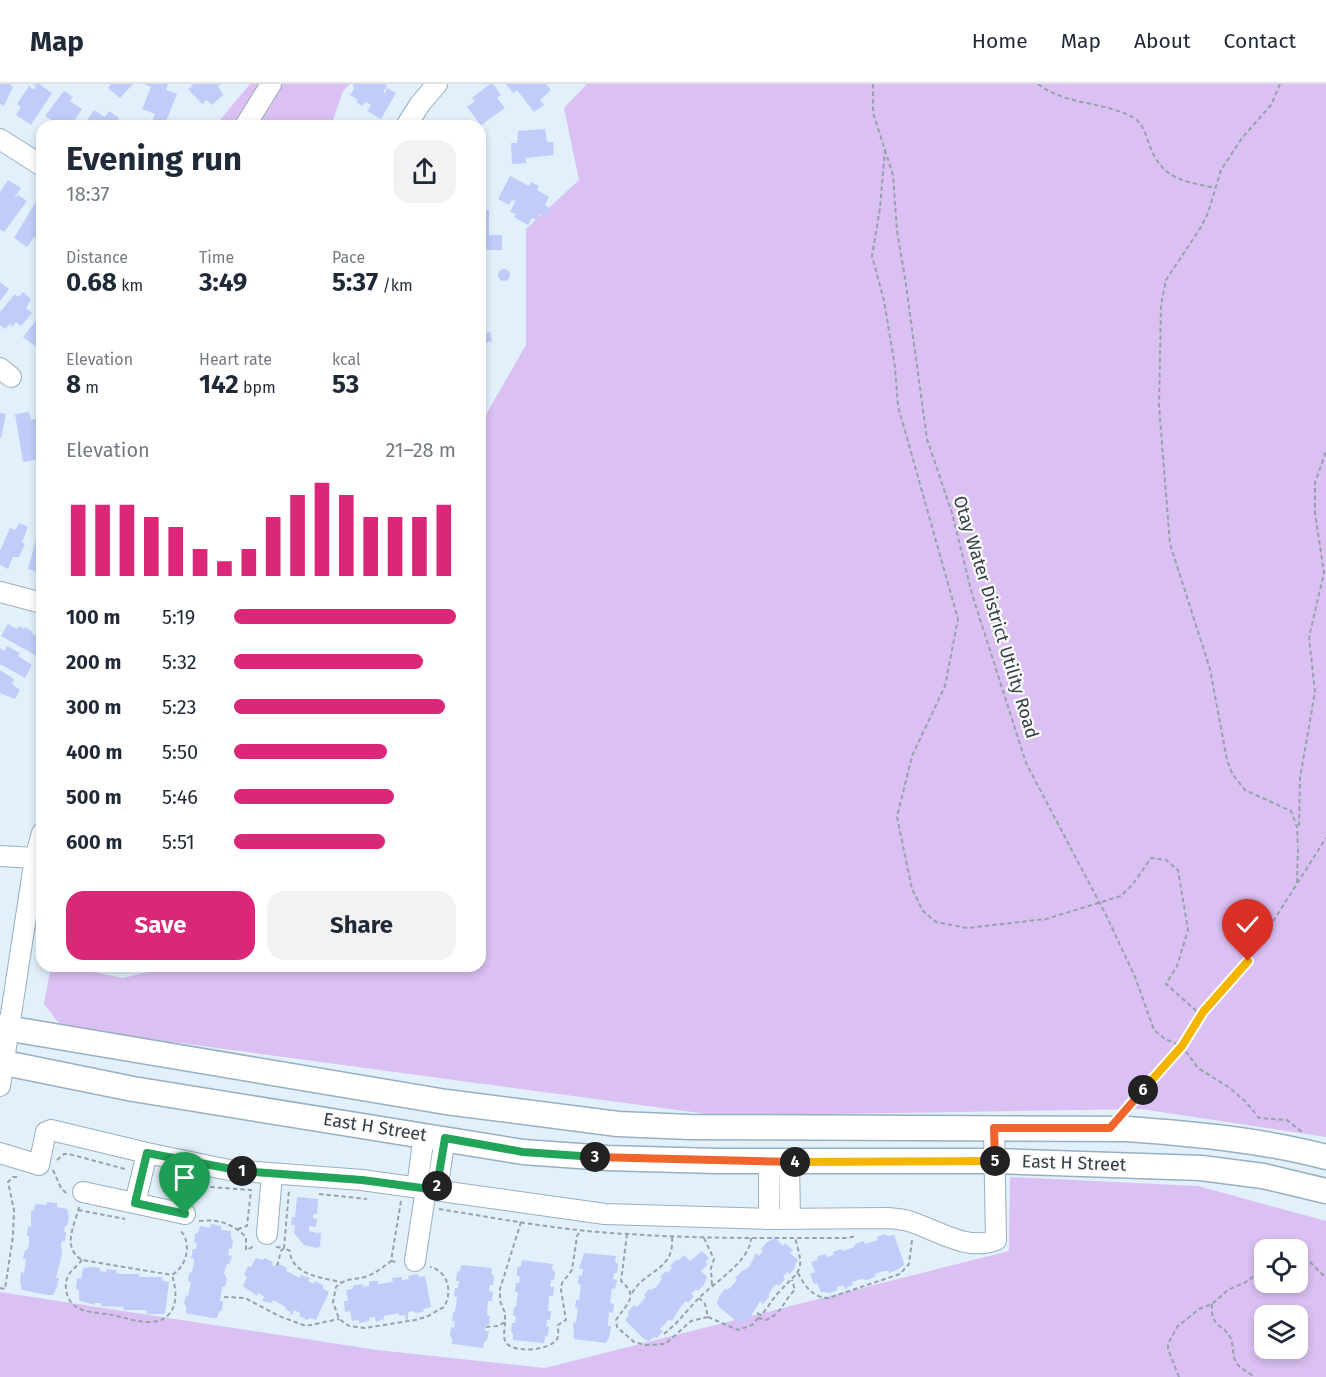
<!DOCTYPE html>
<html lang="en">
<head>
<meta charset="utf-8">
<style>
  :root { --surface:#fff; --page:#f2f2f3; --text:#1f2937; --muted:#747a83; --line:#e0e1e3; --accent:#db2777 }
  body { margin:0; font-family:"Fira Sans",sans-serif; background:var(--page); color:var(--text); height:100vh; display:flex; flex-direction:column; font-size:22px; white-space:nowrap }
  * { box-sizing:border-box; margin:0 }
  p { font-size:20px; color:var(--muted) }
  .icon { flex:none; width:33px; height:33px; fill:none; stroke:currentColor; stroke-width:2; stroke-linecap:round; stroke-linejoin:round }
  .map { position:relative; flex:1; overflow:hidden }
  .side { position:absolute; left:36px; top:36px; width:450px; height:852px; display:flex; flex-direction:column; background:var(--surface); border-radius:18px; box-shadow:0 3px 9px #0003 }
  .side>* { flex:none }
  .controls { position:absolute; left:1254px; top:1155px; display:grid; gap:12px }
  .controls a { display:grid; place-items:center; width:54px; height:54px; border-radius:12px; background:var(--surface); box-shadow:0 3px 9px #0003; font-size:30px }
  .pin { position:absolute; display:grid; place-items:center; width:51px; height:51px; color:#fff; margin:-62px -26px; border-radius:50% 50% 50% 0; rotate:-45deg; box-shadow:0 0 6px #0007 }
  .pin .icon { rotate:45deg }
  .km { position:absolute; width:30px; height:30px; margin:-15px; border-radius:50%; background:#222; color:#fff; font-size:16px; line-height:30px; text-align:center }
  .round { display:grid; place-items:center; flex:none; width:63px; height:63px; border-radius:18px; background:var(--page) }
  .headline { display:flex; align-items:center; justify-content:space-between; height:102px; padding:0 30px }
  h1 { font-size:33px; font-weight:700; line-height:45px }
  .metrics { display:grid; grid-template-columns:repeat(3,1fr); gap:9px; height:102px; padding:6px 30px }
  .metrics div { display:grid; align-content:center }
  .metrics b { font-size:26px; font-weight:700 }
  .metrics small { font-size:16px; font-weight:400 }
  .metrics p { font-size:16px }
  .chart { height:168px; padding:12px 30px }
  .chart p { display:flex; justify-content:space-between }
  .chart svg { width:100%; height:108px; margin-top:6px; stroke:var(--accent); stroke-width:6 }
  .action { display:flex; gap:12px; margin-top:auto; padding:12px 30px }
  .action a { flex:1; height:69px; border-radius:18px; background:var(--accent); color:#fff; font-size:24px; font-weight:700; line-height:69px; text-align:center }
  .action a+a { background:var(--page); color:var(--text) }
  ul { padding:0 30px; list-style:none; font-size:20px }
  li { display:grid; grid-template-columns:96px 72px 1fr; align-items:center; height:45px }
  li i { height:15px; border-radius:8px; background:var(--accent) }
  header { display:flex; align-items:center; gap:36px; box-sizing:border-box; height:84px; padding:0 30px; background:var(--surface); border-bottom:2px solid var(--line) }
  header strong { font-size:28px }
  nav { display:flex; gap:33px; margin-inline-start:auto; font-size:21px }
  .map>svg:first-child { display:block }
  .green { fill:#dac0f3; fill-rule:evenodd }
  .building { fill:#c1ccf8 }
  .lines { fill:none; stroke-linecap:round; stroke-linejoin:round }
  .minor-casing { stroke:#98afc0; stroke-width:22 }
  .major-casing { stroke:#98afc0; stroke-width:27 }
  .path { stroke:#95a2ab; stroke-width:2; stroke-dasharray:4.5 3; stroke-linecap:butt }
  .minor { stroke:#fff; stroke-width:20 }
  .major { stroke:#fff; stroke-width:24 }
  .split-1-casing { stroke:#fff; stroke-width:12 }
  .split-2-casing { stroke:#fff; stroke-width:12 }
  .split-3-casing { stroke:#fff; stroke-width:12 }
  .split-4-casing { stroke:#fff; stroke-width:12 }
  .split-5-casing { stroke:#fff; stroke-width:12 }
  .split-6-casing { stroke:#fff; stroke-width:12 }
  .split-7-casing { stroke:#fff; stroke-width:12 }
  .split-1 { stroke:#22a559; stroke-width:8 }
  .split-2 { stroke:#22a559; stroke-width:8 }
  .split-3 { stroke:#22a559; stroke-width:8 }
  .split-4 { stroke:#f0652b; stroke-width:8 }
  .split-5 { stroke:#f5b400; stroke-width:8 }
  .split-6 { stroke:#f0652b; stroke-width:8 }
  .split-7 { stroke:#f5b400; stroke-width:8 }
  .labels { text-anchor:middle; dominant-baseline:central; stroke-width:4.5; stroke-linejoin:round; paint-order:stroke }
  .street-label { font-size:18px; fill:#343e45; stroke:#fbfbfb }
</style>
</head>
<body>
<header>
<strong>Map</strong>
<nav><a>Home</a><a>Map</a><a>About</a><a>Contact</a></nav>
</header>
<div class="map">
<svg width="1326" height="1293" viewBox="0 0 1326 1293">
  <rect width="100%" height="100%" fill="#e1f0fb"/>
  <path class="green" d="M250,0H350L343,7L331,42H215Z
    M587,0H1326V1053L1141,1025L722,1032L62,943L44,920L51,882H63L123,894L173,882H480V341L526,261V145L579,96L564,24Z
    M1010,1093L1198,1102L1326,1137V1293H0V1208L377,1266L545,1284L1009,1167ZM1264,1166H1298V1198H1264ZM1264,1232H1298V1264H1264Z"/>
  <path class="building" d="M0,0H10L13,3L4,22L0,20Z
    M32,0H39L52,9L31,41L16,31L21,23L17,20L29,2L34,6L36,2Z
    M111,0H133L120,14L108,4Z
    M144,0H168L166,6L177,10L164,42L152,38L155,30L142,25L151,3Z
    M192,0H221L218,2L223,11L212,21L207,16L202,20L188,5L193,2Z
    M353,0H385L387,2L383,8L385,9L387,4L396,9L381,35L367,27L371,21L366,18L362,22L356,18L358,16L350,11L354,5Z
    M490,0H493L501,11L497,14L505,24L481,41L467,23L475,17L472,14Z
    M506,0H546L551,6L540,16L544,21L534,28L517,6L513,9Z
    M64,7L73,13L70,17L82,25L71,42H54L56,39L45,32Z
    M94,26L105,33L109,27L119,34L115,40L118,42H83Z
    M545,45L547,58H553L554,71L526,74V79L512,80L511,59H517L518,47Z
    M510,92L529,102L531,98L539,102L537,106L549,113L545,121L551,125L547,133L540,130L537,136L532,134L528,141L514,133L516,130L510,128L517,114L514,117L512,116L509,121L498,115Z
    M8,96L21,104L14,114L18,111L27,117L4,148L0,145V108Z
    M35,119L42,123V155L40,157L34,153L27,163L14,154Z
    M480,126H489V151H502V166H480Z
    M498 191a6 6 0 1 1 12 0a6 6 0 1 1-12 0Z
    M0,198L9,205L0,217Z
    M23,208L31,215L26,224L32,229L21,242L16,238L12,243L10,240L5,245L0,241V228L15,210L18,213Z
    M42,229V253L35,262L23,253Z
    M490,248L492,257L480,261V250Z
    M29,328L31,336L42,333V375L23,378L15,330Z
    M0,329L6,330L1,354H0Z
    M19,439L28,443L22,458L25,460L19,473H13L8,485L0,481V467L10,444L16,446Z
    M37,452H42L41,489L28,485Z
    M8,540L17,545L19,542L24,545L25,543L33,548L32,550L42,555V564L37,572L1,552Z
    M7,562L20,569L18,572L32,581L25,594L0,580V564L4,567Z
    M0,586L14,595L12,600L20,606L15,615L0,609Z
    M297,1113L318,1115L317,1130H313V1134L317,1135L316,1143L309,1142V1147L317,1149L321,1148L320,1162L317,1164L304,1161L294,1149L295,1141H291L292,1133H295Z
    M47,1118L57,1119V1123L67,1125L69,1133L67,1142H65L64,1148H66L65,1157H62L61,1162L62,1170L56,1194H59L57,1203L53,1211H48L22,1206L20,1197L21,1188L24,1189L26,1175H23L25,1166H27L29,1161V1152H27L28,1142L31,1143V1127L34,1126L35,1120L46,1121Z
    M211,1140L221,1142V1146L231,1147V1154L233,1156L232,1165L229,1164L228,1171L232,1172L231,1175L229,1180H227L224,1189L227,1195L225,1203H222L220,1217H223L222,1226L219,1228L217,1234H212L186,1229V1222L184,1220L186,1211L188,1212L191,1198L188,1197L189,1189L192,1188L194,1180V1175L191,1174L193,1165H196L197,1159L194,1158L195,1150L198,1149L200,1142L210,1144Z
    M885,1150L888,1152L894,1151L903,1176L904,1181L897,1186L889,1189L888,1187H884L875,1190V1193L867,1196L861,1195L852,1198L853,1201L847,1203V1205H845L843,1201L837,1203L838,1206L830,1209L821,1208L817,1199L814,1200L810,1190L815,1188L811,1178L817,1176L818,1172L826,1170L827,1173L834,1171L833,1168L841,1165L842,1167L847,1166L854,1163L855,1160L864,1157L865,1160L878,1156L877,1153Z
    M775,1154L783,1162L785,1159L793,1166L790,1169L798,1176L795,1181V1184L790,1190L787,1188L783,1193L785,1195L779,1202L777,1200L773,1203L769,1210V1213L763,1220L760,1217L748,1237L745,1236L740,1240L719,1223L717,1219L720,1211L726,1204L727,1206L731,1203L737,1196L735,1194L741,1188L750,1182L756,1169L759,1172L763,1167L761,1165L767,1158Z
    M702,1167L709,1174L705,1178L708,1180L701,1187L707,1193L704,1201L698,1207L696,1205L691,1210L694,1212L688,1219L686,1217L682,1221L672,1237L669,1235L663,1242L660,1245L663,1247L657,1254L654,1253L649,1257L644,1255L625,1236L629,1231L628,1228L634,1221L636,1223L639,1221L646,1213L644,1211L649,1205L651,1206L656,1203L662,1195L660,1193L666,1187L668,1189L672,1184L670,1182L676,1176H679L684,1171L690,1177Z
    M584,1169L616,1172L615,1178L618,1180L617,1189H614L613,1195L617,1196L615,1205L612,1204L610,1219L614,1220L613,1229L609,1228L608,1238V1242H611L610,1251L606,1259L574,1255L573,1238L576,1239L578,1225L575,1224L576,1216H579L581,1201L578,1200L579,1191L582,1192L583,1185H579Z
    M256,1174L262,1176L265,1174L273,1178L272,1181L278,1183L279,1180L287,1184L286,1187L300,1194L301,1191L310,1194L308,1197L314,1200L315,1197L323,1201V1205L329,1208L316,1236L310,1234L307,1236L299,1232L300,1229L294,1226L292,1231L290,1230L291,1228L285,1225L286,1223L273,1216L272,1219L262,1217L264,1212L258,1209L257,1212L243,1202L247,1193L244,1191L248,1182L251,1183Z
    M522,1176L553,1180L552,1185L555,1188L554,1196H551L550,1203H554L553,1212H549L548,1227H551L550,1236H547L546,1242L549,1243L548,1251L545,1253L544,1259L513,1256V1250L511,1247L512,1239H515L516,1232H513L514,1223H516L518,1208H515L516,1199H519L520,1193L517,1192V1184L521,1182Z
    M461,1181L492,1184L491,1190L494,1192L493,1201H490L489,1207L493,1208L492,1217H488L487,1231L490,1232L489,1241H486L485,1247H489L487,1256L484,1258L483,1264L452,1260V1254L450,1252L451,1243L454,1244L455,1237H452L453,1228H455L457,1213L454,1212L455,1204H458L459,1197H456L457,1188L460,1187Z
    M90,1183L100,1184V1187L106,1188L107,1185L116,1186V1189L121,1190H139V1193H162L163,1197L169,1198L165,1230H147V1227L143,1226H124L123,1223L101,1222V1219H95V1221L81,1217L79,1215V1206L76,1205L77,1194L81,1195L83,1184Z
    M417,1190L419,1193L425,1192L431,1223L424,1225L423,1228L415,1229L414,1227L408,1228V1236H406L405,1231L399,1232V1229L384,1232V1235L378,1237L376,1238L375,1233L369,1234V1237L360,1239L358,1236L352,1237L350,1227L345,1228L344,1217H348L346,1206L352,1205L354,1201L363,1200V1203L369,1202V1198L371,1197H378V1200L393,1198L392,1194L402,1193V1196L409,1195L408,1192Z"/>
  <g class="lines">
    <g class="minor-casing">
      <path id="minor" d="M245,42L271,0
        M406,42L420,20L437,0
        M0,55L42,82
        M0,284L11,293
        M0,508L42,519
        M0,772L35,774
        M0,1002L35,774L42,749
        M0,1069L39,1081L46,1048L51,1046L147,1069L229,1086L362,1096L605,1130L769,1135L889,1134C895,1135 902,1135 908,1137C936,1145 966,1168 996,1156L994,1044
        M769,1078V1135
        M789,1078L790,1135
        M417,1103L424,1051
        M437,1106L445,1054
        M83,1108L185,1130
        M135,1119L147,1069
        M267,1150L272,1090
        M415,1177L426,1105"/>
    </g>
    <g class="major-casing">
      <path id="major" d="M0,943L446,1018L618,1040L690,1043L1128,1045C1194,1050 1262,1056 1326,1073
        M0,978L133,1005L523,1068L607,1074L716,1077H996L1201,1084L1263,1092L1326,1107"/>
    </g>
    <path class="path" d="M873,0V29L893,91L897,147L905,194L927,355L952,429L972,510L1026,679L1107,833L1135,893L1154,946L1165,955L1182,962L1198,984L1230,1004L1246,1018L1259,1034L1287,1036L1302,1048
      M1038,0C1067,22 1104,17 1134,34C1142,39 1145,48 1148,57C1161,95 1179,96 1215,104
      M1280,0L1271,21L1242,54L1221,86L1208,129L1201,143L1166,196L1161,221L1159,322L1170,460L1210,585L1227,676L1233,691L1245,706L1291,727L1297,743L1298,763
      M885,65L880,124L872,172L884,217L895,283L898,322L958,535L945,602L912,672L897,733L912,805L923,827L936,838L967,844L1046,835L1121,812L1133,800L1151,774L1166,776L1178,786L1188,846L1177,882L1166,900L1201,931
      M1299,742L1300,694L1315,608L1309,553L1324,489L1315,429V399L1326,367
      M1297,799L1298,763
      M1126,1026L1182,962L1203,928L1248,877L1326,754
      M57,1076L64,1070H69L125,1085
      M53,1086L61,1104L68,1111
      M159,1092L210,1103L251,1106L247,1142L238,1145
      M319,1110L367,1115
      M401,1117L391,1177C383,1183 375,1190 365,1193C353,1196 345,1194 336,1203L333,1218L339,1235L349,1242L365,1244L415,1236L426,1233L444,1223C453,1208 448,1187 430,1183
      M79,1123C75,1141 61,1163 82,1176L172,1191C187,1182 192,1160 181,1147
      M439,1125C501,1135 564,1147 628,1150C701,1155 774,1154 847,1154L857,1152
      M78,1126L125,1135
      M199,1137C218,1135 232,1139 246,1153V1166L255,1162
      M627,1150L621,1197C640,1213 626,1220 616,1236L617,1243L634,1258L646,1261L665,1260L691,1237L708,1233L705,1220L699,1214
      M704,1154L714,1175L711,1184L712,1202
      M276,1163L284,1164L289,1106
      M1298,1169L1306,1174L1326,1194
      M82,1176C78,1181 73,1185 69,1190C62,1202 67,1220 80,1225C90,1229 102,1229 112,1231C127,1234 153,1244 166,1233C179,1223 176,1204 172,1191
      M391,1177L398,1178
      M277,1182L281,1167L284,1164L290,1167C291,1191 323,1194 341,1198
      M798,1189C804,1201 813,1214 828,1214L900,1190L909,1180L912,1156
      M0,1204L5,1205L13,1152L14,1126L8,1098L13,1093H18
      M632,1209C646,1185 675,1187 672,1152
      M224,1213L245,1214L279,1232L306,1242L339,1235
      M1212,1220C1210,1245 1225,1240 1231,1255C1234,1263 1232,1271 1236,1278C1240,1285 1249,1288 1254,1293
      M757,1229L761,1231C768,1224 772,1215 779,1208C801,1184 805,1189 795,1154
      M708,1233L738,1246L752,1241L758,1234
      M758,1234L766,1236C783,1229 782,1218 795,1206L792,1196
      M505,1238C505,1243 503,1251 505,1257C511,1270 550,1267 557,1255C559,1251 558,1245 558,1241L566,1236L561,1206L562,1199L572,1186L577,1152L580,1147
      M486,1243L498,1242L505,1238V1229L500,1217V1205L521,1138
      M664,1250C678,1239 687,1226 700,1213C715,1198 750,1177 751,1154
      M1179,1293L1168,1265V1260L1177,1243L1199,1225L1212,1220L1228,1206L1246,1198L1264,1185"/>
    <use href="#minor" class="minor"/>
    <use href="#major" class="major"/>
  </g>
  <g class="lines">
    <g class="split-1-casing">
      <path id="split-1" d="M185,1130L135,1119L147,1069L242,1087"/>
    </g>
    <g class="split-2-casing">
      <path id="split-2" d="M242,1087L362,1096L437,1106V1102"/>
    </g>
    <g class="split-3-casing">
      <path id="split-3" d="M437,1102L445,1054L523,1068L595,1073"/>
    </g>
    <g class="split-4-casing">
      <path id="split-4" d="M595,1073L795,1078"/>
    </g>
    <g class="split-5-casing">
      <path id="split-5" d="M795,1078L995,1077"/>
    </g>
    <g class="split-6-casing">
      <path id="split-6" d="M995,1077L994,1044H1110L1143,1006"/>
    </g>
    <g class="split-7-casing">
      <path id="split-7" d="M1143,1006L1182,962L1203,928L1248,877"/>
    </g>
    <use href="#split-1" class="split-1"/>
    <use href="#split-2" class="split-2"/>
    <use href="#split-3" class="split-3"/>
    <use href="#split-4" class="split-4"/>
    <use href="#split-5" class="split-5"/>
    <use href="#split-6" class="split-6"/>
    <use href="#split-7" class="split-7"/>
  </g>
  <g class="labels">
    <g class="street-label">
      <text transform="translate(996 533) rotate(73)">Otay Water District Utility Road</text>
      <text transform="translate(375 1043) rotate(9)">East H Street</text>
      <text transform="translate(1074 1079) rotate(2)">East H Street</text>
    </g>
  </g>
</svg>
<div class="controls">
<a><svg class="icon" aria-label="locate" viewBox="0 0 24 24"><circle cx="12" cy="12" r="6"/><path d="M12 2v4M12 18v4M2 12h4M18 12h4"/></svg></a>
<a><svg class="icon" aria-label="layers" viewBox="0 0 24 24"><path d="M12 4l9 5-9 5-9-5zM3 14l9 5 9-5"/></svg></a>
</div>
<div class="pin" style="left:185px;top:1130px;background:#1e9e55"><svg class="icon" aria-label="arrive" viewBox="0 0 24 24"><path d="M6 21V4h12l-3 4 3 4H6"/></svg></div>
<div class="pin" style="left:1248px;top:877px;background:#d93025"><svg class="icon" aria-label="check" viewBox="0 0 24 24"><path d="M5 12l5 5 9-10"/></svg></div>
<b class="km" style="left:242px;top:1087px">1</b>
<b class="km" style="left:437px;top:1102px">2</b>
<b class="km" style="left:595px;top:1073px">3</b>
<b class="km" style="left:795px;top:1078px">4</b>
<b class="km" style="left:995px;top:1077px">5</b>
<b class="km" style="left:1143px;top:1006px">6</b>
<section class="side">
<div class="headline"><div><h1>Evening run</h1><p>18:37</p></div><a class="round"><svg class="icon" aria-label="share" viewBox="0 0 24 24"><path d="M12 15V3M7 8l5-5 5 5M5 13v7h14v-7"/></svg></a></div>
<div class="metrics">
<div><p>Distance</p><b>0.68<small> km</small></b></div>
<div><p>Time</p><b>3:49</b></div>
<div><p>Pace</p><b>5:37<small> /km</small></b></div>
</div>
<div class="metrics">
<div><p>Elevation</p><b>8<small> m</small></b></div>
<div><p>Heart rate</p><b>142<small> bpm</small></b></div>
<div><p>kcal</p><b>53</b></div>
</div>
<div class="chart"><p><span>Elevation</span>21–28 m</p>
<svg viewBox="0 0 160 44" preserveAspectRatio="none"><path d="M5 44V15M15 44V15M25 44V15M35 44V20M45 44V24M55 44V33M65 44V38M75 44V33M85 44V20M95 44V11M105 44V6M115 44V11M125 44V20M135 44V20M145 44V20M155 44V15"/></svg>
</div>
<ul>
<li><b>100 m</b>5:19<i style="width:100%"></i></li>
<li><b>200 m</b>5:32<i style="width:85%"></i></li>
<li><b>300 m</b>5:23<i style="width:95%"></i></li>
<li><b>400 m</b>5:50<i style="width:69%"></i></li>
<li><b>500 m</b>5:46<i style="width:72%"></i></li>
<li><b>600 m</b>5:51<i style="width:68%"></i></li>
</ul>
<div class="action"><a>Save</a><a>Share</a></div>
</section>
</div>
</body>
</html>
